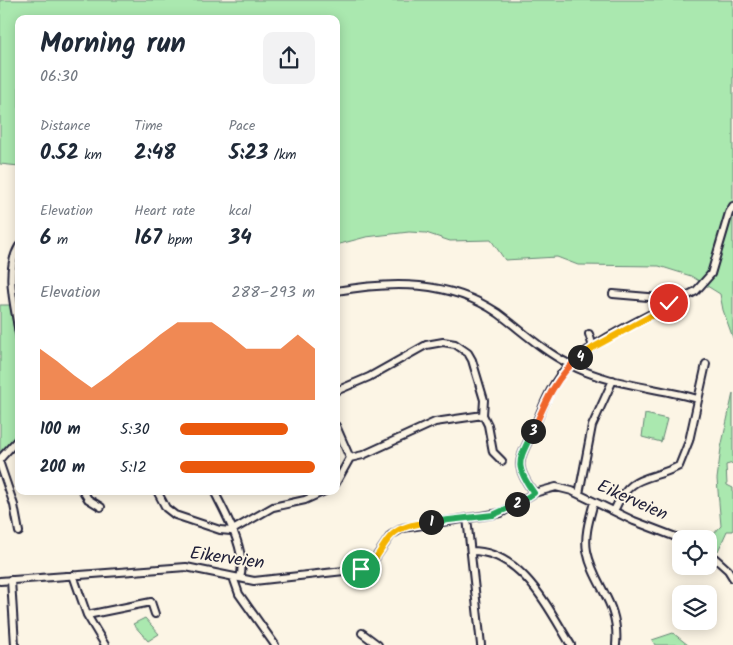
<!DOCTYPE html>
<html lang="en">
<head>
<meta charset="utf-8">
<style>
  :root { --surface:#fff; --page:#f2f2f3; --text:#1f2937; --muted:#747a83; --accent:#ea580c }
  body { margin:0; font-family:Kalam,sans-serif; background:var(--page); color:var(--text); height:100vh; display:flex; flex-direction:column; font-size:19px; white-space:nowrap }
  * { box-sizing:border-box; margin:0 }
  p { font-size:16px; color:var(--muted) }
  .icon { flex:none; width:28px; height:28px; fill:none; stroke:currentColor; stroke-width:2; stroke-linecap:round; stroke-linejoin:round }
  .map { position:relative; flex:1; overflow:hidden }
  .panel { position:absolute; left:15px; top:15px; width:325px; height:480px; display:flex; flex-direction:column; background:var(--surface); border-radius:10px; box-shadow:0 2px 12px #0003 }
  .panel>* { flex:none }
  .buttons { position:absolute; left:672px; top:530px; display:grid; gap:10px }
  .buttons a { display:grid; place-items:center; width:45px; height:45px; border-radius:10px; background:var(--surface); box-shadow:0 2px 12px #0003; font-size:25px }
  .pin { position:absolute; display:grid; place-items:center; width:42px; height:42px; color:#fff; margin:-21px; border:2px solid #fff; border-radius:50%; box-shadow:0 1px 5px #0007 }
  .km { position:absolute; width:25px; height:25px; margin:-12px; border-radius:50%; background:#222; color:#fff; font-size:14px; line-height:25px; text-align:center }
  .round { display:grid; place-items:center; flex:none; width:52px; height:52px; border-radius:10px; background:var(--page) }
  .head { display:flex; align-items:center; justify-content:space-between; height:85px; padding:0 25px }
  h1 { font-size:28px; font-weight:800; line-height:38px }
  .stats { display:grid; grid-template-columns:repeat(3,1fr); gap:8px; height:85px; padding:5px 25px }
  .stats div { display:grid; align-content:center }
  .stats b { font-size:21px; font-weight:800 }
  .stats small { font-size:14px; font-weight:400 }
  .stats p { font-size:14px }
  .chart { height:140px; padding:10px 25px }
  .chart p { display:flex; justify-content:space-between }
  .chart svg { width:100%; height:90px; margin-top:5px; fill:var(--accent); opacity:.7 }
  ul { padding:0 25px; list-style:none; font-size:16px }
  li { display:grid; grid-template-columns:80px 60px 1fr; align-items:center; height:38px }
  li i { height:12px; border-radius:6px; background:var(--accent) }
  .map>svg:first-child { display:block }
  .green { fill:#aae8af; stroke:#668575 }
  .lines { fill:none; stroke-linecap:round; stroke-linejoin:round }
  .street-casing { stroke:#22223b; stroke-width:10 }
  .street { stroke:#fcf5e5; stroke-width:6 }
  .split-1-casing { stroke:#fff; stroke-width:10 }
  .split-2-casing { stroke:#fff; stroke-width:10 }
  .split-3-casing { stroke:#fff; stroke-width:10 }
  .split-4-casing { stroke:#fff; stroke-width:10 }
  .split-5-casing { stroke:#fff; stroke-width:10 }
  .split-1 { stroke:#f5b400; stroke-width:6 }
  .split-2 { stroke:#22a559; stroke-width:6 }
  .split-3 { stroke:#22a559; stroke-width:6 }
  .split-4 { stroke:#f0652b; stroke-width:6 }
  .split-5 { stroke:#f5b400; stroke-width:6 }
  .labels { text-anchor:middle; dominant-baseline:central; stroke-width:4; stroke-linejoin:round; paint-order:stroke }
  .street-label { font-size:18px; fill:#22223b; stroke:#fcf5e5 }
</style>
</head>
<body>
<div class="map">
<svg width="733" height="645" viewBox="0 0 733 645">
  <rect width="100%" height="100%" fill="#fcf5e5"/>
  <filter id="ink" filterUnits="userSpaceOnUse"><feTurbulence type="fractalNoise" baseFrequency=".02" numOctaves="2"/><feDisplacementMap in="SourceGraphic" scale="10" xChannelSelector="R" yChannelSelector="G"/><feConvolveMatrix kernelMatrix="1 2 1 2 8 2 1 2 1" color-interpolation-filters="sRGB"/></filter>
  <g filter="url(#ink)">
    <path class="green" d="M0,0H733V338L723,310L720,294L691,276L659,266L578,265L557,257L505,260L491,240L450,241L426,233L409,232L366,237L336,245V19H19V166L0,164Z
      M0,305H10L19,364V432L0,452Z
      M733,393V463L726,465L727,485L733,488V531H727L718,551L709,545V539L721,526L717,479L721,448Z
      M645,414L667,419L661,442L642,437Z
      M145,618L159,634L148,641L133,624Z
      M673,633L688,645H655L652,640Z"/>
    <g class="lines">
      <g class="street-casing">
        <path id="street" d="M19,246C4,271 15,307 19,333
          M336,291C392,281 449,280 498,313C521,330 543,351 569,364C608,385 656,387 698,399
          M613,294L660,298L671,305
          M589,334L593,347
          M336,391L369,377L426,345L443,342L455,344L468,353L472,360L484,400L483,415L488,425L493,452L502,461
          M336,426L350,458
          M350,458L363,455L435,422L483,415
          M0,459L19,438
          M0,464L14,505L19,532
          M336,483L350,458
          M83,491L88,499L101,507
          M157,491L166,508L175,515L220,530L231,531L273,507L305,500L325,491
          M214,491C226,515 248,552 240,578
          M534,493C513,464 519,461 533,431C541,411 549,389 562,373C586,342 661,310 696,291L711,274L729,213L733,206
          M579,494L592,426L613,380
          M594,502C590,517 584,535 587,551C594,587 620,602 616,645
          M614,511C631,472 648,482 679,466L689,441L706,364
          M467,518L481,645
          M471,551C522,551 548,608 571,645
          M709,553L728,570L733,578
          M73,575L87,615L105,645
          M233,577L239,594L275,645
          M11,580L15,645
          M0,581L186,567L254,581L353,570L372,563L391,535L403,528L501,513L534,493L556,487L572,491L634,521L681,539
          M87,615L151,602L155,614
          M362,633L378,645"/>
      </g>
      <use href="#street" class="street"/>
    </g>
  </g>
  <g class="lines" filter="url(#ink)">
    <g class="split-1-casing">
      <path id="split-1" d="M361,569C379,562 380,546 393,534C403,525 418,524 431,522"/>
    </g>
    <g class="split-2-casing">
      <path id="split-2" d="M431,522L493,515L517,504"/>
    </g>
    <g class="split-3-casing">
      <path id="split-3" d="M517,504L534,493C513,464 519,461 533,431"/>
    </g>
    <g class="split-4-casing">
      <path id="split-4" d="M533,431C545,403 556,376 580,357"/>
    </g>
    <g class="split-5-casing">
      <path id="split-5" d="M580,357L594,347L671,305L669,303"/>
    </g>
    <use href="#split-1" class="split-1"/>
    <use href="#split-2" class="split-2"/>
    <use href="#split-3" class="split-3"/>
    <use href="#split-4" class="split-4"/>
    <use href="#split-5" class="split-5"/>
  </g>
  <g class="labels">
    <g class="street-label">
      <text transform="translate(632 501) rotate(24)">Eikerveien</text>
      <text transform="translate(227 559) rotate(8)">Eikerveien</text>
    </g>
  </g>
</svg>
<div class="buttons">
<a><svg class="icon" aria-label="locate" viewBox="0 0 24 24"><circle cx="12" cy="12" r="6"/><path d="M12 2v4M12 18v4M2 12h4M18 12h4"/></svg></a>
<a><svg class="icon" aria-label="layers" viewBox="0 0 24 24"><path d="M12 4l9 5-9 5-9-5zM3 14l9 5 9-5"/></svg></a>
</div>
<div class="pin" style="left:361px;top:569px;background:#1e9e55"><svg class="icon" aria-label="arrive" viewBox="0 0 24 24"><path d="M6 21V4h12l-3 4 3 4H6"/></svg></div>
<div class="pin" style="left:669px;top:303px;background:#d93025"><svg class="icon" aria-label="check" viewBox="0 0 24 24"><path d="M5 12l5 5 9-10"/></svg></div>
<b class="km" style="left:431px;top:522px">1</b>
<b class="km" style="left:517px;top:504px">2</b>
<b class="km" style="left:533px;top:431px">3</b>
<b class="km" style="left:580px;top:357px">4</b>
<section class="panel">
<div class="head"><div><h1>Morning run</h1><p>06:30</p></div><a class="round"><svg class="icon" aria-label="share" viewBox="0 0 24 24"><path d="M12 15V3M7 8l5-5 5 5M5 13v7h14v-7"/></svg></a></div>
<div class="stats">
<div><p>Distance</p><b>0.52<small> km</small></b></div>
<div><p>Time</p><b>2:48</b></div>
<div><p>Pace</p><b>5:23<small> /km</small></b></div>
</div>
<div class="stats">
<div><p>Elevation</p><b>6<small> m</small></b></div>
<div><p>Heart rate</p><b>167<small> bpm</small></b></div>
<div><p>kcal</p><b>34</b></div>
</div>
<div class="chart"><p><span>Elevation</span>288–293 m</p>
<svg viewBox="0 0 160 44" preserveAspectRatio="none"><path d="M0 44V19L10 25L20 32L30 38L40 32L50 25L60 19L70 12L80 6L90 6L100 6L110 12L120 19L130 19L140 19L150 12L160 19V44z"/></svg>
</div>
<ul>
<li><b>100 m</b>5:30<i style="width:80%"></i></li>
<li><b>200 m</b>5:12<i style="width:100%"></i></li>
</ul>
</section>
</div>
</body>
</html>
